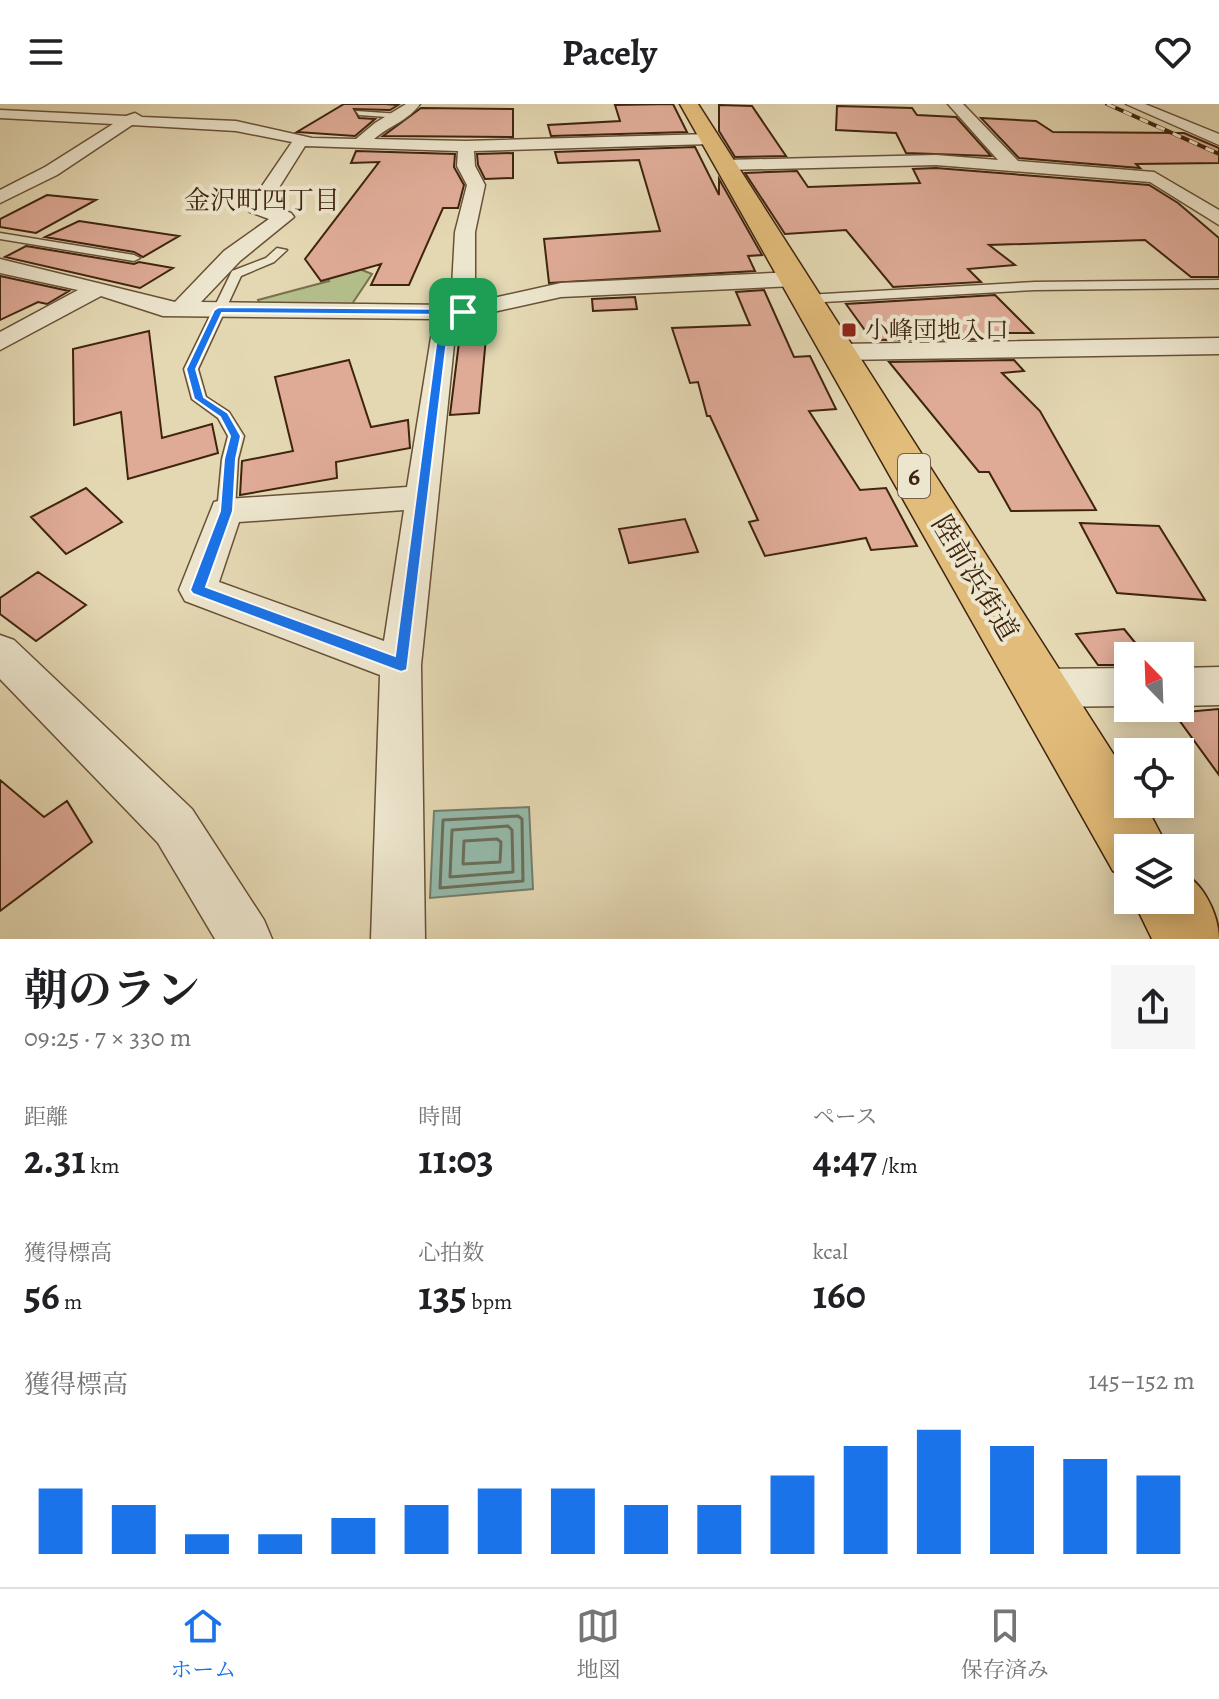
<!DOCTYPE html>
<html lang="ja">
<head>
<meta charset="utf-8">
<style>
  :root { --surface:#fff; --page:#f6f6f6; --text:#202124; --muted:#757577; --line:#e0e0e0; --accent:#1a73e8 }
  body { margin:0; font-family:Alegreya,"Noto Serif JP",serif; background:var(--page); color:var(--text); height:100vh; display:flex; flex-direction:column; font-size:30px; white-space:nowrap }
  * { box-sizing:border-box; margin:0 }
  p { font-size:26px; color:var(--muted) }
  .icon { flex:none; width:44px; height:44px; fill:none; stroke:currentColor; stroke-width:2; stroke-linecap:round; stroke-linejoin:round }
  .map { position:relative; height:835px; overflow:hidden }
  .side { display:flex; flex-direction:column; background:var(--surface); flex:1 }
  .side>* { flex:none }
  .needle { width:52px; rotate:337deg }
  .buttons { position:absolute; left:1114px; top:538px; display:grid; gap:16px }
  .buttons a { display:grid; place-items:center; width:80px; height:80px; border-radius:0px; background:var(--surface); box-shadow:0 4px 20px #0003; font-size:40px }
  .pin { position:absolute; display:grid; place-items:center; width:68px; height:68px; color:#fff; margin:-34px; border-radius:16px; box-shadow:0 4px 12px #0006 }
  .round { display:grid; place-items:center; flex:none; width:84px; height:84px; border-radius:0px; background:var(--page) }
  .headline { display:flex; align-items:center; justify-content:space-between; height:136px; padding:0 24px }
  h1 { font-size:44px; font-weight:700; line-height:60px }
  .metrics { display:grid; grid-template-columns:repeat(3,1fr); gap:12px; height:136px; padding:8px 24px }
  .metrics div { display:grid; align-content:center }
  .metrics b { font-size:40px; font-weight:700 }
  .metrics small { font-size:22px; font-weight:400 }
  .metrics p { font-size:22px }
  .chart { height:224px; padding:16px 24px }
  .chart p { display:flex; justify-content:space-between }
  .chart svg { width:100%; height:144px; margin-top:8px; stroke:var(--accent); stroke-width:6 }
  header { display:flex; justify-content:space-between; align-items:center; height:104px; padding:0 24px; background:var(--surface); font-size:36px; font-weight:700 }
  .menu { display:flex; justify-content:space-around; align-items:center; height:112px; border-top:2px solid var(--line); background:var(--surface); font-size:22px; color:var(--muted) }
  .menu a { display:grid; justify-items:center; gap:4px }
  .menu .on { color:var(--accent) }
  .map>svg:first-child { display:block }
  .green { fill:#b4bf8c; stroke:#7a724d; stroke-width:2 }
  .water { fill:#95baab; stroke:#737e6c; stroke-width:2 }
  .lines { fill:none; stroke-linecap:round; stroke-linejoin:round }
  .shore { stroke:#6a6f5c; stroke-width:3 }
  .building { fill:#dfab97; stroke:#3f240e; stroke-width:2 }
  .lane-casing { stroke:#685137; stroke-width:3 }
  .street-casing { stroke:#685137; stroke-width:3 }
  .highway-casing { stroke:#3f240e; stroke-width:3 }
  .lane { fill:#ede6ce; fill-rule:evenodd }
  .street { fill:#ede6ce; fill-rule:evenodd }
  .highway { fill:#e2bc7a; fill-rule:evenodd }
  .rail-casing { stroke:#3f240e; stroke-width:4 }
  .rail { stroke:#ede6ce; stroke-width:3; stroke-dasharray:9; stroke-linecap:butt }
  .route { fill:#1a73e8; stroke:#fff; stroke-width:2; fill-rule:evenodd }
  .poi-dot { fill:#8f2418; stroke:#ede6ce; stroke-width:3 }
  .labels { text-anchor:middle; dominant-baseline:central; stroke-width:8; stroke-linejoin:round; paint-order:stroke }
  .far-poi-label { font-size:24px; fill:#3f240e; stroke:#ede6ce; text-anchor:start }
  .far-neighbourhood-label { font-size:26px; fill:#3f240e; stroke:#ede6ce }
  .shield { fill:#ede6ce; stroke:#735e48; stroke-width:2 }
  .shield-label { font-size:26px; font-weight:bold; fill:#3f240e }
  .street-label { font-size:28px; fill:#3f240e; stroke:#ede6ce }
</style>
</head>
<body>
<header><svg class="icon" aria-label="menu" viewBox="0 0 24 24"><path d="M4 6h16M4 12h16M4 18h16"/></svg>Pacely<svg class="icon" aria-label="heart" viewBox="0 0 24 24"><path d="M12 20l-8-8c-3-5 5-10 8-4 3-6 11-1 8 4z"/></svg></header>
<div class="map">
<svg width="1219" height="835" viewBox="0 0 1219 835">
  <rect width="100%" height="100%" fill="#e4d8b3"/>
  <filter id="stains"><feTurbulence type="fractalNoise" baseFrequency=".0025" numOctaves="4"/><feColorMatrix values="0 0 0 0 .2 0 0 0 0 .09 0 0 0 0 .02 0 0 0 .5 -.17"/></filter>
  <radialGradient id="worn" r=".72"><stop offset=".6" stop-color="#630" stop-opacity="0"/><stop offset="1" stop-color="#630" stop-opacity=".3"/></radialGradient>
  <path class="green" d="M352,162L372,170L352,200H260L258,196L329,177L325,170Z"/>
  <path class="water" d="M529,703L533,785L430,794L434,707Z"/>
  <g class="lines">
    <path class="shore" d="M518,712L522,715L523,777L440,784L443,716Z
      M508,722L512,726L513,768L450,773L452,726Z
      M497,735L501,738L500,758L463,760L464,737Z"/>
  </g>
  <path class="building" d="M344,0H385L398,1L390,6L354,5L359,14L375,15L355,32L297,28Z
    M673,0L687,28L551,32L548,21L620,17L615,1Z
    M719,1L752,2L786,52L735,53L719,27Z
    M837,2L912,4L917,11L956,13L991,52L906,49L896,29L836,26Z
    M421,4L513,5V33L383,32Z
    M981,14L1036,17L1053,28L1184,29L1219,44V59L1136,60L1140,64L1019,54Z
    M695,43L719,91V75L762,151L748,152L755,167L549,179L544,135L660,127L639,56L558,59L555,48Z
    M356,47L455,50L454,63L464,81L458,104H443L409,181H371L381,160L321,177L305,155L379,58L351,59Z
    M513,49V74L485,75L478,61L477,50Z
    M936,64L1149,81L1178,99L1219,134V173H1191L1145,136L989,141L1015,161L968,165L981,178L893,183L846,126L785,130L745,69L797,67L808,83L920,79L913,65Z
    M47,91L96,96L36,129L0,123V115Z
    M79,117L179,132L143,153L134,148L45,133Z
    M26,142L134,160L139,158L173,164L140,184L5,153Z
    M0,172L69,187L47,200L38,198L0,216Z
    M764,186L794,253L810,252L836,305L809,307L860,386L886,384L917,442L871,446L866,434L765,452L749,418L758,416L710,312H707L698,278L690,279L672,224L750,221L736,188Z
    M995,191L1033,229H987L992,235L872,236L846,200Z
    M635,193L637,205L593,207L592,195Z
    M488,212L479,309L450,311L461,222Z
    M149,227L162,334L212,320L218,349L128,375L121,308L74,321L73,245Z
    M349,256L371,323L408,316L410,344L336,358L337,374L240,391L242,357L293,347L275,273Z
    M1014,256L1024,267L1002,269L1040,307L1096,406L1011,407L989,368H979L889,258Z
    M86,384L122,418L66,450L31,413Z
    M685,415L698,448L629,459L619,425Z
    M1080,419L1159,422L1205,496L1117,489Z
    M38,468L86,501L36,537L0,510V494Z
    M1124,525L1146,552H1128V561H1098L1076,530Z
    M1219,605V671L1174,609Z
    M0,676L44,713L67,697L92,738L0,807Z"/>
  <g class="lines">
    <g class="lane-casing">
      <path id="lane" d="M356,7L400,10L404,12L400,14L359,11Z
        M0,129L134,151L140,154L134,157L0,135Z
        M277,144L287,146L274,158L241,172L198,265L206,293L229,308L244,332L238,355L235,407L226,413L217,407L222,355L228,332L218,314L192,295L184,265L232,167L266,154Z
        M1219,176V184L1035,186L806,199L800,195L806,191L1035,178Z"/>
    </g>
    <g class="street-casing">
      <path id="street" d="M406,0H420C409,16 389,22 374,35L466,37L710,30L718,35L710,40L474,47L475,62L485,81L475,128V198L561,179L794,168L802,170L805,175L802,180L794,182L561,193L471,213L456,221L421,561L425,835H371L380,571L185,497L179,486L214,398L226,395L407,383L434,215L163,212L101,192L0,246V228L78,186L0,169V155L175,198L224,147L269,115L250,108L247,104L292,38L236,27L132,21L57,71L0,99V86L45,63L113,20L0,14V6L126,12L135,9L142,13L236,17L312,34L356,35L375,19ZM305,42L458,47L457,62L467,81L455,128L451,201L201,198L240,157L294,113L291,109L268,101ZM404,406L384,537L219,478L239,418Z
        M948,0H963L1018,57L1154,68L1219,106V121L1150,78L936,61L726,66L717,61L726,56L936,51L998,56Z
        M1126,0H1145L1219,30V41Z
        M1219,234V250L840,256L831,254L827,248L831,242L840,240Z
        M0,531L14,536L192,705L264,816L272,835H215L158,739L0,575Z
        M1219,563V601L1180,602V564Z
        M1128,564V602L1041,603L1026,597L1020,584L1026,571L1041,565Z"/>
    </g>
    <g class="highway-casing">
      <path id="highway" d="M680,0H698L1128,673V700H1145L1168,744H1128V773L1113,767Z
        M1180,768C1203,777 1219,811 1219,835H1152L1133,796H1180Z"/>
    </g>
    <use href="#lane" class="lane"/>
    <use href="#street" class="street"/>
    <use href="#highway" class="highway"/>
    <g class="rail-casing">
      <path id="rail" d="M1107,0L1219,50"/>
    </g>
    <use href="#rail" class="rail"/>
  </g>
  <path class="route" d="M219,203L463,205L468,208L449,219L407,566L401,568L193,490L190,486L220,407L224,355L230,332L220,313L194,295L186,265L214,206ZM222,209L451,211L439,218L395,552L206,483L233,407L236,355L241,332L228,309L204,293L196,265Z"/>
  <rect class="poi-dot" x="841" y="218" width="16" height="16" rx="4"/>
  <g class="labels">
    <g class="far-poi-label">
      <text x="865" y="226">小峰団地入口</text>
    </g>
    <g class="far-neighbourhood-label">
      <text x="262" y="96">金沢町四丁目</text>
    </g>
    <rect class="shield" x="898" y="350" width="32" height="44" rx="6"/>
    <g class="shield-label">
      <text x="914" y="372">6</text>
    </g>
    <g class="street-label">
      <text transform="translate(975 474) rotate(59)">陸前浜街道</text>
    </g>
  </g>
  <rect width="100%" height="100%" filter="url(#stains)"/>
  <rect width="100%" height="100%" fill="url(#worn)"/>
</svg>
<div class="buttons">
<a><svg class="needle" viewBox="-14 -14 28 28"><path d="M0-13l5 13h-10z" fill="#e53935"/><path d="M0 13l5-13h-10z" fill="#757577"/></svg></a>
<a><svg class="icon" aria-label="locate" viewBox="0 0 24 24"><circle cx="12" cy="12" r="6"/><path d="M12 2v4M12 18v4M2 12h4M18 12h4"/></svg></a>
<a><svg class="icon" aria-label="layers" viewBox="0 0 24 24"><path d="M12 4l9 5-9 5-9-5zM3 14l9 5 9-5"/></svg></a>
</div>
<div class="pin" style="left:463px;top:208px;background:#1e9e55"><svg class="icon" aria-label="arrive" viewBox="0 0 24 24"><path d="M6 21V4h12l-3 4 3 4H6"/></svg></div>
</div>
<section class="side">
<div class="headline"><div><h1>朝のラン</h1><p>09:25 · 7 × 330 m</p></div><a class="round"><svg class="icon" aria-label="share" viewBox="0 0 24 24"><path d="M12 15V3M7 8l5-5 5 5M5 13v7h14v-7"/></svg></a></div>
<div class="metrics">
<div><p>距離</p><b>2.31<small> km</small></b></div>
<div><p>時間</p><b>11:03</b></div>
<div><p>ペース</p><b>4:47<small> /km</small></b></div>
</div>
<div class="metrics">
<div><p>獲得標高</p><b>56<small> m</small></b></div>
<div><p>心拍数</p><b>135<small> bpm</small></b></div>
<div><p>kcal</p><b>160</b></div>
</div>
<div class="chart"><p><span>獲得標高</span>145–152 m</p>
<svg viewBox="0 0 160 44" preserveAspectRatio="none"><path d="M5 44V24M15 44V29M25 44V38M35 44V38M45 44V33M55 44V29M65 44V24M75 44V24M85 44V29M95 44V29M105 44V20M115 44V11M125 44V6M135 44V11M145 44V15M155 44V20"/></svg>
</div>
</section>
<nav class="menu">
<a class="on"><svg class="icon" aria-label="home" viewBox="0 0 24 24"><path d="M3 11l9-7 9 7M6 9v11h12V9"/></svg>ホーム</a>
<a><svg class="icon" aria-label="map" viewBox="0 0 24 24"><path d="M3 6l6-2 6 2 6-2v14l-6 2-6-2-6 2zM9 4v14M15 6v14"/></svg>地図</a>
<a><svg class="icon" aria-label="saved" viewBox="0 0 24 24"><path d="M7 4h10v16l-5-4-5 4z"/></svg>保存済み</a>
</nav>
</body>
</html>
